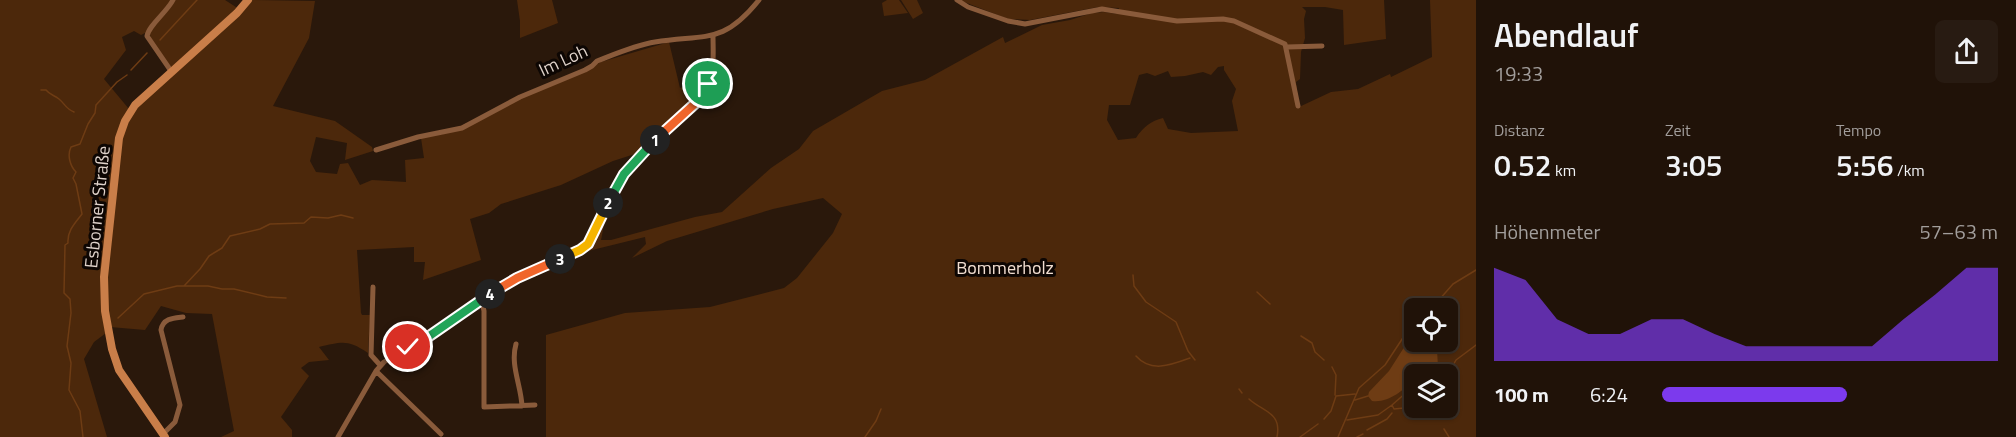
<!DOCTYPE html>
<html lang="de">
<head>
<meta charset="utf-8">
<style>
  :root { --surface:#201208; --page:#281b12; --text:#f1f3f6; --muted:#a29e9c; --line:#3d3229; --accent:#7c3aed }
  body { margin:0; font-family:"Titillium Web",sans-serif; background:var(--page); color:var(--text); height:100vh; display:flex; flex-direction:column; font-size:22px; white-space:nowrap }
  * { box-sizing:border-box; margin:0 }
  p { font-size:20px; color:var(--muted) }
  .icon { flex:none; width:33px; height:33px; fill:none; stroke:currentColor; stroke-width:2; stroke-linecap:round; stroke-linejoin:round }
  .map { position:relative; flex:1; overflow:hidden }
  .sheet { display:flex; flex-direction:column; background:var(--surface); width:540px }
  .sheet>* { flex:none }
  .fabs { position:absolute; left:1404px; top:298px; display:grid; gap:12px }
  .fabs a { display:grid; place-items:center; width:54px; height:54px; border-radius:9px; background:var(--surface); box-shadow:0 2px 4px #0004,0 0 0 2px var(--line); font-size:30px }
  .pin { position:absolute; display:grid; place-items:center; width:51px; height:51px; color:#fff; margin:-26px; border:3px solid #fff; border-radius:50%; box-shadow:0 2px 6px #0007 }
  .km { position:absolute; width:30px; height:30px; margin:-15px; border-radius:50%; background:#222; color:#fff; font-size:16px; line-height:30px; text-align:center }
  .round { display:grid; place-items:center; flex:none; width:63px; height:63px; border-radius:9px; background:var(--page) }
  .summary { display:flex; align-items:center; justify-content:space-between; height:102px; padding:0 18px }
  h1 { font-size:33px; font-weight:600; line-height:45px }
  .figures { display:grid; grid-template-columns:repeat(3,1fr); gap:9px; height:102px; padding:6px 18px }
  .figures div { display:grid; align-content:center }
  .figures b { font-size:30px; font-weight:600 }
  .figures small { font-size:16px; font-weight:400 }
  .figures p { font-size:16px }
  .chart { height:168px; padding:12px 18px }
  .chart p { display:flex; justify-content:space-between }
  .chart svg { width:100%; height:108px; margin-top:6px; fill:var(--accent); opacity:.7 }
  ul { padding:0 18px; list-style:none; font-size:20px }
  li { display:grid; grid-template-columns:96px 72px 1fr; align-items:center; height:45px }
  li i { height:15px; border-radius:8px; background:var(--accent) }
  main { display:flex; flex:1; min-height:0 }
  .map>svg:first-child { display:block }
  .green { fill:#4c280b; fill-rule:evenodd }
  .water { fill:#6e3c14 }
  .lines { fill:none; stroke-linecap:round; stroke-linejoin:round }
  .stream { stroke:#6e3c14; stroke-width:1.5 }
  .street { stroke:#8a5b3b; stroke-width:5 }
  .secondary { stroke:#c97e49; stroke-width:8 }
  .split-1-casing { stroke:#fff; stroke-width:12 }
  .split-2-casing { stroke:#fff; stroke-width:12 }
  .split-3-casing { stroke:#fff; stroke-width:12 }
  .split-4-casing { stroke:#fff; stroke-width:12 }
  .split-5-casing { stroke:#fff; stroke-width:12 }
  .split-6-casing { stroke:#fff; stroke-width:12 }
  .split-1 { stroke:#f0652b; stroke-width:8 }
  .split-2 { stroke:#22a559; stroke-width:8 }
  .split-3 { stroke:#f5b400; stroke-width:8 }
  .split-4 { stroke:#f0652b; stroke-width:8 }
  .split-5 { stroke:#22a559; stroke-width:8 }
  .split-6 { stroke:#f5b400; stroke-width:8 }
  .labels { text-anchor:middle; dominant-baseline:central; stroke-width:6; stroke-linejoin:round; paint-order:stroke }
  .street-label { font-size:18px; fill:#dfd2ca; stroke:#0d0603 }
  .park-label { font-size:18px; fill:#f2ded1; stroke:#0d0603 }
</style>
</head>
<body>
<main>
<div class="map">
<svg width="1476" height="437" viewBox="0 0 1476 437">
  <rect width="100%" height="100%" fill="#2a180b"/>
  <path class="green" d="M0,0H225L239,9L171,69L153,47L149,31L141,35L134,31L122,37L126,50L104,79L129,109L118,132L109,208L106,333L94,342L84,359L107,437H0Z
    M251,0L315,1L309,38L273,106L335,121L372,147L373,151L345,160L347,143L316,137L310,161L316,172L337,174L340,164L348,163L360,185L372,180L406,182L405,160L424,158L421,138L443,134L601,62L669,42L680,88L709,76L698,97L638,153L613,161L561,185L501,204L489,213L470,219L481,260L423,280L425,262H414V247L357,250L361,313L362,315H370L368,353C347,339 342,342 319,347L329,360L309,362L301,368L309,376L281,417L292,430V437H221L234,431L212,314L186,313L161,306L145,330L110,327L106,298V283L121,141L132,113L142,100Z
    M517,0H552L558,23L520,38V21Z
    M887,0H899L908,13L884,16L882,3Z
    M901,0H917L923,13L913,19Z
    M959,0H1384L1386,39L1344,45L1343,10L1325,7H1302L1306,11L1304,19L1305,38L1301,52L1300,79L1296,82L1299,107L1331,92L1358,89L1390,74L1391,77L1432,57L1430,0H1476V437H546V335L625,313L710,307L784,288L797,278L833,233L842,214L823,198L773,209L667,241L632,258L646,244L645,237L584,252L592,241L614,197L605,220L601,240H611L695,217L722,212L771,168L799,149L813,131L882,91L925,80L1003,37L1005,43L1042,25L1070,20L1092,13L1104,12L1117,14L1119,8L1098,7L1030,20L1008,19ZM1224,66V70L1236,89L1232,101L1238,131L1191,133L1168,129L1163,118C1151,121 1143,127 1136,138L1118,140L1107,120L1109,105H1130L1139,75L1147,73L1155,76L1168,71L1171,77L1185,76L1203,72L1211,75L1218,67ZM1414,309H1448V342H1414ZM1414,375H1448V408H1414Z"/>
  <path class="water" d="M1414,336V342H1432L1437,349L1438,367C1431,375 1425,375 1414,375V382C1401,390 1390,403 1372,401L1368,396L1369,392L1389,371L1410,338Z"/>
  <g class="lines">
    <path class="stream" d="M160,40L197,0
      M131,70L147,53
      M41,90H46C50,95 54,95 59,99C65,104 66,109 74,112
      M1133,275L1134,286L1146,302L1176,322L1188,351L1195,360
      M184,286L200,269L209,256L222,248L230,236L260,229L270,224L304,223L311,217L328,218L341,215L353,218
      M1257,292L1270,304
      M1431,309L1453,284L1476,270
      M118,318L144,294L177,286H208L222,289H234L267,297L286,298
      M1301,336L1312,343L1315,352L1324,360
      M1136,356C1151,373 1171,365 1190,358
      M1332,367L1336,375L1335,395
      M1441,369H1451L1456,360L1476,345
      M1239,389L1242,393
      M1249,399C1263,412 1282,412 1277,437
      M1355,400L1368,396
      M1392,405L1408,391L1414,388
      M1324,419L1331,411L1336,396L1355,394
      M1347,420L1378,415L1392,405L1394,409L1404,408L1438,417
      M1444,429L1449,437
      M1367,430L1387,419L1392,413
      M83,437L80,411L69,390L71,363L67,346L71,313L70,299L64,293L65,245L68,243C67,231 75,223 82,214L76,184L73,178L76,172C70,166 67,155 71,147L80,144L88,124L95,113L96,105L117,82L127,75
      M865,437L876,421L881,409
      M1300,437L1318,424
      M1338,437L1359,388L1385,365L1414,321
      M1357,437L1363,434"/>
    <path class="street" d="M957,0L968,7L1008,21L1025,24L1102,9L1177,21L1223,19L1234,21L1285,44L1298,106
      M1287,47L1322,46
      M171,71L147,36C149,25 167,12 173,0
      M376,150L418,137L462,128L520,97L585,70L592,66L597,61C615,54 636,45 655,42C706,34 723,45 759,0
      M373,287L371,355L380,365
      M482,301L484,311V407L535,405
      M516,344C510,365 521,385 522,406
      M376,371L441,434
      M163,434L175,422L180,405L161,330C163,318 174,318 183,317
      M338,437L376,371L384,362L403,350L421,342L496,289L517,278L580,250C601,238 609,196 623,175C634,159 649,145 664,132C680,117 698,106 707,86C715,70 713,52 713,36"/>
    <path class="secondary" d="M165,437L119,370L112,349L105,311L104,277L119,138L125,121L135,105L237,13L248,0"/>
  </g>
  <g class="lines">
    <g class="split-1-casing">
      <path id="split-1" d="M655,140L699,100L708,84"/>
    </g>
    <g class="split-2-casing">
      <path id="split-2" d="M608,203L624,174L655,140"/>
    </g>
    <g class="split-3-casing">
      <path id="split-3" d="M560,259L580,250L588,244L608,203"/>
    </g>
    <g class="split-4-casing">
      <path id="split-4" d="M490,294L517,278L560,259"/>
    </g>
    <g class="split-5-casing">
      <path id="split-5" d="M425,339L490,294"/>
    </g>
    <g class="split-6-casing">
      <path id="split-6" d="M408,347L425,339"/>
    </g>
    <use href="#split-1" class="split-1"/>
    <use href="#split-2" class="split-2"/>
    <use href="#split-3" class="split-3"/>
    <use href="#split-4" class="split-4"/>
    <use href="#split-5" class="split-5"/>
    <use href="#split-6" class="split-6"/>
  </g>
  <g class="labels">
    <g class="street-label">
      <text transform="translate(563 60) rotate(-25)">Im Loh</text>
      <text transform="translate(97 207) rotate(-84)">Esborner Straße</text>
    </g>
    <g class="park-label">
      <text x="1005" y="267">Bommerholz</text>
    </g>
  </g>
</svg>
<div class="fabs">
<a><svg class="icon" aria-label="locate" viewBox="0 0 24 24"><circle cx="12" cy="12" r="6"/><path d="M12 2v4M12 18v4M2 12h4M18 12h4"/></svg></a>
<a><svg class="icon" aria-label="layers" viewBox="0 0 24 24"><path d="M12 4l9 5-9 5-9-5zM3 14l9 5 9-5"/></svg></a>
</div>
<div class="pin" style="left:708px;top:84px;background:#1e9e55"><svg class="icon" aria-label="arrive" viewBox="0 0 24 24"><path d="M6 21V4h12l-3 4 3 4H6"/></svg></div>
<div class="pin" style="left:408px;top:347px;background:#d93025"><svg class="icon" aria-label="check" viewBox="0 0 24 24"><path d="M5 12l5 5 9-10"/></svg></div>
<b class="km" style="left:655px;top:140px">1</b>
<b class="km" style="left:608px;top:203px">2</b>
<b class="km" style="left:560px;top:259px">3</b>
<b class="km" style="left:490px;top:294px">4</b>
</div>
<section class="sheet">
<div class="summary"><div><h1>Abendlauf</h1><p>19:33</p></div><a class="round"><svg class="icon" aria-label="share" viewBox="0 0 24 24"><path d="M12 15V3M7 8l5-5 5 5M5 13v7h14v-7"/></svg></a></div>
<div class="figures">
<div><p>Distanz</p><b>0.52<small> km</small></b></div>
<div><p>Zeit</p><b>3:05</b></div>
<div><p>Tempo</p><b>5:56<small> /km</small></b></div>
</div>
<div class="chart"><p><span>Höhenmeter</span>57–63 m</p>
<svg viewBox="0 0 160 44" preserveAspectRatio="none"><path d="M0 44V6L10 11L20 27L30 33L40 33L50 27L60 27L70 33L80 38L90 38L100 38L110 38L120 38L130 27L140 17L150 6L160 6V44z"/></svg>
</div>
<ul>
<li><b>100 m</b>6:24<i style="width:55%"></i></li>
</ul>
</section>
</main>
</body>
</html>
